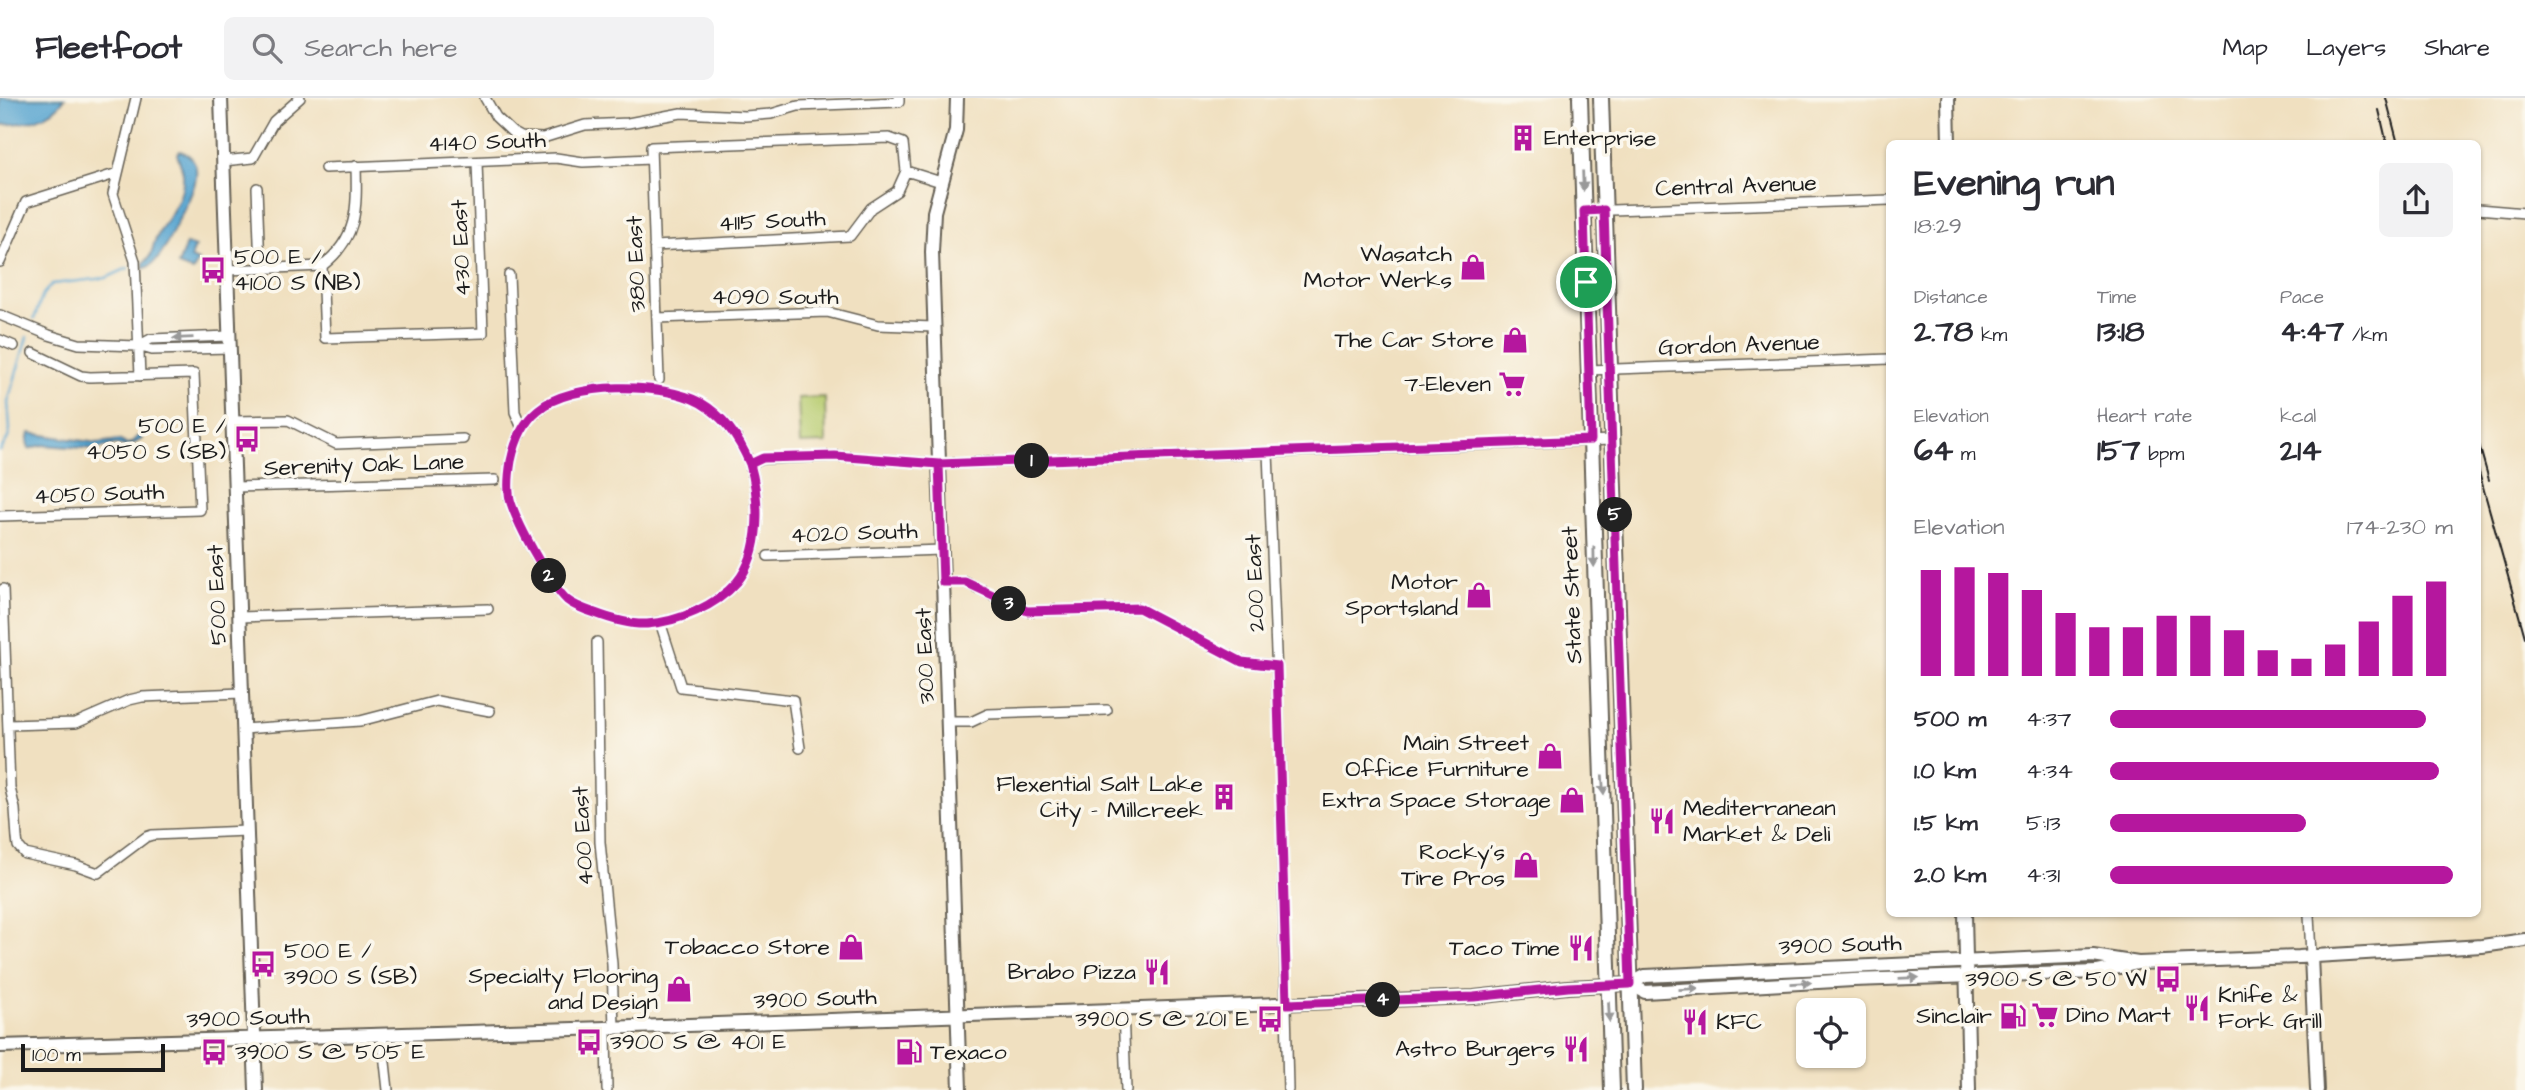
<!DOCTYPE html>
<html lang="en">
<head>
<meta charset="utf-8">
<style>
  :root { --surface:#fff; --page:#f2f2f3; --text:#2b2b33; --muted:#7c7c81; --line:#e1e1e2; --accent:#b5179e }
  body { margin:0; font-family:"Architects Daughter",sans-serif; background:var(--page); color:var(--text); height:100vh; display:flex; flex-direction:column; font-size:26px; white-space:nowrap }
  * { box-sizing:border-box; margin:0 }
  p { font-size:23px; color:var(--muted) }
  .icon { flex:none; width:38px; height:38px; fill:none; stroke:currentColor; stroke-width:2; stroke-linecap:round; stroke-linejoin:round }
  .map { position:relative; flex:1; overflow:hidden }
  .details { position:absolute; left:1886px; top:42px; width:595px; height:777px; display:flex; flex-direction:column; background:var(--surface); border-radius:10px; box-shadow:0 2px 5px #0004 }
  .details>* { flex:none }
  .tools { position:absolute; left:1796px; top:900px; display:grid; gap:14px }
  .tools a { display:grid; place-items:center; width:70px; height:70px; border-radius:10px; background:var(--surface); box-shadow:0 2px 5px #0004; font-size:35px }
  .scale { position:absolute; left:21px; bottom:18px; width:144px; box-sizing:border-box; padding-left:7px; border:4px solid #1c1c1c; border-top:0; font-size:19px; line-height:24px; white-space:nowrap; color:#1c1c1c; -webkit-text-stroke:5px #fbf7ec; paint-order:stroke }
  .pin { position:absolute; display:grid; place-items:center; width:60px; height:60px; color:#fff; margin:-30px; border:4px solid #fff; border-radius:50%; box-shadow:0 2px 7px #0007 }
  .km { position:absolute; width:35px; height:35px; margin:-18px; border-radius:50%; background:#222; color:#fff; font-size:19px; line-height:35px; text-align:center }
  .round { display:grid; place-items:center; flex:none; width:74px; height:74px; border-radius:10px; background:var(--page) }
  .headline { display:flex; align-items:center; justify-content:space-between; height:119px; padding:0 28px }
  h1 { font-size:38px; font-weight:800; line-height:52px }
  .figures { display:grid; grid-template-columns:repeat(3,1fr); gap:10px; height:119px; padding:7px 28px }
  .figures div { display:grid; align-content:center }
  .figures b { font-size:30px; font-weight:800 }
  .figures small { font-size:19px; font-weight:400 }
  .figures p { font-size:19px }
  .chart { height:196px; padding:14px 28px }
  .chart p { display:flex; justify-content:space-between }
  .chart svg { width:100%; height:126px; margin-top:7px; stroke:var(--accent); stroke-width:6 }
  ul { padding:0 28px; list-style:none; font-size:23px }
  li { display:grid; grid-template-columns:112px 84px 1fr; align-items:center; height:52px }
  li i { height:18px; border-radius:9px; background:var(--accent) }
  header { display:flex; align-items:center; gap:42px; box-sizing:border-box; height:98px; padding:0 35px; background:var(--surface); border-bottom:2px solid var(--line) }
  header strong { font-size:33px }
  nav { display:flex; gap:38px; margin-inline-start:auto; font-size:24px }
  .search { width:490px; height:63px; background:var(--page); display:flex; align-items:center; gap:18px; box-sizing:border-box; padding:0 24px; border-radius:10px; color:var(--muted); font-size:26px }
  .map>svg:first-child { display:block }
  .green { fill:#b7cc70; stroke:#6a7446; stroke-width:2 }
  .water { fill:#57a4d0; stroke:#3a6076; stroke-width:2 }
  .lines { fill:none; stroke-linecap:round; stroke-linejoin:round }
  .stream { stroke:#57a4d0; stroke-width:2.5 }
  .street-casing { stroke:#666155; stroke-width:12 }
  .secondary-casing { stroke:#666155; stroke-width:16 }
  .primary-casing { stroke:#666155; stroke-width:18 }
  .street { stroke:#fff; stroke-width:9 }
  .secondary { stroke:#fff; stroke-width:12 }
  .primary { stroke:#fff; stroke-width:14 }
  .tram { stroke:#1c1c1c; stroke-width:2 }
  .oneway { fill:#999 }
  .route-casing { stroke:#fff; stroke-width:14 }
  .route { stroke:#b5179e; stroke-width:9 }
  .labels { text-anchor:middle; dominant-baseline:central; stroke-width:7; stroke-linejoin:round; paint-order:stroke }
  .poi-label { font-size:23px; fill:#1c1c1c; stroke:#fbf7ec; text-anchor:end }
  .street-label { font-size:23px; fill:#1c1c1c; stroke:#fbf7ec }
</style>
</head>
<body>
<header>
<strong>Fleetfoot</strong>
<div class="search"><svg class="icon" aria-label="search" viewBox="0 0 24 24"><circle cx="10" cy="10" r="6"/><path d="M15 15l6 6"/></svg>Search here</div>
<nav><a>Map</a><a>Layers</a><a>Share</a></nav>
</header>
<div class="map">
<svg width="2525" height="992" viewBox="0 0 2525 992">
  <rect width="100%" height="100%" fill="#fbf7ec"/>
  <filter id="ink" filterUnits="userSpaceOnUse"><feTurbulence type="fractalNoise" baseFrequency=".0143" numOctaves="2"/><feDisplacementMap in="SourceGraphic" scale="14" xChannelSelector="R" yChannelSelector="G"/><feConvolveMatrix kernelMatrix="1 2 1 2 8 2 1 2 1" color-interpolation-filters="sRGB"/></filter>
  <filter id="wash" filterUnits="userSpaceOnUse"><feTurbulence type="fractalNoise" baseFrequency=".00686" numOctaves="4" result="noise"/><feDisplacementMap in="SourceGraphic" scale="28" xChannelSelector="R" yChannelSelector="G"/><feGaussianBlur stdDeviation="1.57" result="paint"/><feColorMatrix in="noise" values="0 0 0 0 0 0 0 0 0 0 0 0 0 0 0 0 0 1.4 0 .05"/><feComposite in="paint" operator="in"/></filter>
  <g filter="url(#wash)">
    <rect width="100%" height="100%" fill="#f0e0c0"/>
    <path class="green" d="M825,299L826,345L800,346L798,300Z"/>
    <path class="water" d="M0,0H65C51,22 24,26 0,27Z
      M180,53C215,64 184,110 175,129C167,144 161,165 143,171L144,164C154,158 151,151 156,141C166,119 185,103 183,76C183,69 178,63 177,55Z
      M186,146L195,149L191,160L198,163L193,173L178,167Z
      M29,335L98,345L119,342L126,346L131,345L138,338H141L142,341L128,349L116,346L97,351L42,347L29,351L27,344Z"/>
    <g class="lines">
      <path class="stream" d="M34,221L43,196L52,186L106,180L128,170
        M0,353L8,340L10,331L8,304L27,239"/>
    </g>
  </g>
  <g filter="url(#ink)">
    <g class="lines">
      <g class="street-casing">
        <path id="street" d="M136,0L113,96L135,163L140,278
          M485,0L496,19L512,34L521,39L543,40L585,27L628,25L681,15L745,18L771,16L798,8L899,4V0
          M223,63L253,60L274,23L300,0
          M356,68C357,111 358,140 322,168L325,240L483,235L477,64
          M325,70L556,60L583,64L651,61
          M257,90L260,170
          M2478,111L2525,115
          M1584,113L1890,102
          M654,148L850,138L871,110L897,93L906,73L941,84
          M0,164L26,104L118,75
          M227,172L322,168
          M509,177L515,314L522,330
          M0,217L49,237L79,246L138,248L152,252L230,250
          M657,220L827,214L878,227L934,229
          M0,242L14,248
          M138,248L151,241L229,238
          M1588,272L1890,261
          M659,282L651,49L889,40L903,45L906,73
          M232,323L288,322L336,346L463,341
          M1268,354L1280,654L1288,992
          M750,366C760,401 762,454 737,484C717,508 678,523 647,526C630,527 611,521 595,515C586,512 574,508 567,502C548,485 519,429 511,405C507,393 509,375 511,363C515,344 522,325 538,312C573,283 662,284 701,305C725,319 740,342 750,366L763,361L835,358L939,366L1612,342
          M235,389L495,382
          M0,418L200,412L194,276L90,279L81,278L33,255
          M768,458L942,452
          M943,484H965L1027,513L1139,510L1242,564L1277,568
          M3,491L10,690L15,711L17,740L18,748L25,756L76,767L98,775L146,739L152,737L247,733
          M239,519L488,511
          M660,524L681,589L793,602L800,650
          M597,544L600,744L612,866L614,930
          M948,624H971L988,616L1107,612
          M8,627L76,625L129,602L142,599L242,595
          M243,631L360,623L437,603L490,613
          M2309,816L2311,858
          M1123,911L1126,992
          M606,930L607,992
          M382,937L388,992"/>
      </g>
      <g class="secondary-casing">
        <path id="secondary" d="M221,0L256,992
          M957,0L956,32L934,114L932,154L960,992
          M1948,0L1949,46
          M1965,816L1969,992
          M2311,858L2317,992
          M1630,886L1645,894L1853,882L2097,874L2138,865L2299,859L2482,848L2525,842
          M0,948L606,930L1474,899L1568,889L1630,886L1645,878L2093,858L2138,865"/>
      </g>
      <g class="primary-casing">
        <path id="primary" d="M1580,0L1612,992
          M1601,0L1634,992"/>
      </g>
      <use href="#street" class="street"/>
      <use href="#secondary" class="secondary"/>
      <use href="#primary" class="primary"/>
      <path class="tram" d="M2386,0L2398,46
        M2379,12L2387,46
        M2478,343L2489,382
        M2478,371L2525,539"/>
    </g>
    <defs><path id="oneway-solid" d="M-6-.8H1V-3.2L6.5 0L1 3.2V.8H-6Z" transform="scale(1.75)"/></defs>
    <g class="oneway">
      <use href="#oneway-solid" transform="translate(1583 83) rotate(88)"/>
      <use href="#oneway-solid" transform="translate(183 240) rotate(178)"/>
      <use href="#oneway-solid" transform="translate(1594 459) rotate(89)"/>
      <use href="#oneway-solid" transform="translate(1603 687) rotate(86)"/>
      <use href="#oneway-solid" transform="translate(1909 880) rotate(-2)"/>
      <use href="#oneway-solid" transform="translate(1801 885) rotate(-3)"/>
      <use href="#oneway-solid" transform="translate(1689 891) rotate(-3)"/>
      <use href="#oneway-solid" transform="translate(1609 914) rotate(87)"/>
    </g>
  </g>
  <g class="lines" filter="url(#ink)">
    <g class="route-casing">
      <path id="route" d="M1586,184L1591,342L939,366L835,358L763,360L750,366C740,342 725,319 701,305C663,284 572,283 538,312C522,325 515,344 511,363C509,375 507,393 511,405C519,429 549,485 567,502C574,508 586,512 595,515C611,521 631,527 647,526C678,524 716,508 737,484C762,454 760,401 750,366L763,360L835,358L939,366L943,484H965L1027,513L1139,510L1242,564L1277,568L1287,906L1474,899L1568,889L1630,886L1604,112L1584,113L1586,184"/>
    </g>
    <use href="#route" class="route"/>
  </g>
  <defs>
    <g id="building-bare" transform="scale(2.1)"><path d="M-4-6H4V6H1V3H-1V6H-4ZM-2.5-4.3h1.7v1.8h-1.7ZM.8-4.3h1.7v1.8H.8ZM-2.5-1h1.7V.8h-1.7ZM.8-1h1.7V.8H.8Z" fill="#b5179e" stroke="#fbf7ec" stroke-width="2.5" paint-order="stroke"/></g>
    <g id="shop-bare" transform="scale(2.1)"><path d="M-5-2.5h2.3a2.7 3.5 0 0 1 5.4 0H5L5.5 6h-11ZM-1.5-2.5h3a1.5 2.3 0 0 0-3 0Z" fill="#b5179e" stroke="#fbf7ec" stroke-width="2.5" paint-order="stroke"/></g>
    <g id="bus-bare" transform="scale(2.1)"><path d="M-5-6H5V4H4V6H2V4H-2V6H-4V4H-5ZM-3.5-4V0h7V-4ZM-3.5 1.2v1.5H-2V1.2ZM2 1.2v1.5H3.5V1.2Z" fill="#b5179e" stroke="#fbf7ec" stroke-width="2.5" paint-order="stroke"/></g>
    <g id="supermarket-bare" transform="scale(2.1)"><path d="M-6-5.5h2.5l.6 2H6L4.5 2H-2.5L-4.4-4H-6ZM-1.5 3.2a1.3 1.3 0 1 0 .1 0ZM3 3.2a1.3 1.3 0 1 0 .1 0Z" fill="#b5179e" stroke="#fbf7ec" stroke-width="2.5" paint-order="stroke"/></g>
    <g id="restaurant-bare" transform="scale(2.1)"><path d="M-5-6h1v4h1v-4h1v4h1v-4h1v5L-1.5 .5V6h-2V.5L-5-1ZM5-6V6H3V1.5H1.5Q1.5-4 5-6Z" fill="#b5179e" stroke="#fbf7ec" stroke-width="2.5" paint-order="stroke"/></g>
    <g id="fuel-bare" transform="scale(2.1)"><path d="M-5.5-6h7V0h2V4h1.3V-2.5L3-4.5l.8-.8L6-3V5H2.5V1h-1V6h-7ZM-4.2-4.7v3.2H.2V-4.7Z" fill="#b5179e" stroke="#fbf7ec" stroke-width="2.5" paint-order="stroke"/></g>
  </defs>
  <g fill-rule="evenodd">
    <use href="#building-bare" x="1523" y="40"/>
    <use href="#shop-bare" x="1473" y="169"/>
    <use href="#bus-bare" x="213" y="172"/>
    <use href="#shop-bare" x="1515" y="242"/>
    <use href="#supermarket-bare" x="1512" y="286"/>
    <use href="#bus-bare" x="247" y="341"/>
    <use href="#shop-bare" x="1479" y="497"/>
    <use href="#shop-bare" x="1550" y="658"/>
    <use href="#building-bare" x="1224" y="699"/>
    <use href="#shop-bare" x="1572" y="702"/>
    <use href="#restaurant-bare" x="1662" y="723"/>
    <use href="#shop-bare" x="1526" y="767"/>
    <use href="#shop-bare" x="851" y="849"/>
    <use href="#restaurant-bare" x="1581" y="850"/>
    <use href="#bus-bare" x="263" y="866"/>
    <use href="#restaurant-bare" x="1157" y="874"/>
    <use href="#bus-bare" x="2168" y="881"/>
    <use href="#shop-bare" x="679" y="891"/>
    <use href="#restaurant-bare" x="2197" y="910"/>
    <use href="#supermarket-bare" x="2045" y="917"/>
    <use href="#fuel-bare" x="2013" y="918"/>
    <use href="#bus-bare" x="1270" y="921"/>
    <use href="#restaurant-bare" x="1695" y="924"/>
    <use href="#bus-bare" x="589" y="944"/>
    <use href="#restaurant-bare" x="1576" y="951"/>
    <use href="#bus-bare" x="214" y="954"/>
    <use href="#fuel-bare" x="909" y="954"/>
  </g>
  <g class="labels">
    <g class="poi-label">
      <text x="1544" y="40" text-anchor="start">Enterprise</text>
      <text x="1452" y="156">Wasatch<tspan x="1452" dy="26">Motor Werks</tspan></text>
      <text x="234" y="159" text-anchor="start">500 E /<tspan x="234" dy="26">4100 S (NB)</tspan></text>
      <text x="1494" y="242">The Car Store</text>
      <text x="1491" y="286">7-Eleven</text>
      <text x="226" y="328">500 E /<tspan x="226" dy="26">4050 S (SB)</tspan></text>
      <text x="1458" y="484">Motor<tspan x="1458" dy="26">Sportsland</tspan></text>
      <text x="1529" y="645">Main Street<tspan x="1529" dy="26">Office Furniture</tspan></text>
      <text x="1203" y="686">Flexential Salt Lake<tspan x="1203" dy="26">City - Millcreek</tspan></text>
      <text x="1551" y="702">Extra Space Storage</text>
      <text x="1683" y="710" text-anchor="start">Mediterranean<tspan x="1683" dy="26">Market &amp; Deli</tspan></text>
      <text x="1505" y="754">Rocky's<tspan x="1505" dy="26">Tire Pros</tspan></text>
      <text x="830" y="849">Tobacco Store</text>
      <text x="1560" y="850">Taco Time</text>
      <text x="284" y="853" text-anchor="start">500 E /<tspan x="284" dy="26">3900 S (SB)</tspan></text>
      <text x="1136" y="874">Brabo Pizza</text>
      <text x="658" y="878">Specialty Flooring<tspan x="658" dy="26">and Design</tspan></text>
      <text x="2147" y="881">3900 S @ 50 W</text>
      <text x="2218" y="897" text-anchor="start">Knife &amp;<tspan x="2218" dy="26">Fork Grill</tspan></text>
      <text x="2066" y="917" text-anchor="start">Dino Mart</text>
      <text x="1992" y="918">Sinclair</text>
      <text x="1249" y="921">3900 S @ 201 E</text>
      <text x="1716" y="924" text-anchor="start">KFC</text>
      <text x="610" y="944" text-anchor="start">3900 S @ 401 E</text>
      <text x="1555" y="951">Astro Burgers</text>
      <text x="235" y="954" text-anchor="start">3900 S @ 505 E</text>
      <text x="930" y="954" text-anchor="start">Texaco</text>
    </g>
    <g class="street-label">
      <text transform="translate(487 44) rotate(-2)">4140 South</text>
      <text transform="translate(1736 88) rotate(-2)">Central Avenue</text>
      <text transform="translate(772 123) rotate(-3)">4115 South</text>
      <text transform="translate(461 150) rotate(-92)">430 East</text>
      <text transform="translate(636 166) rotate(-92)">380 East</text>
      <text x="775" y="199">4090 South</text>
      <text transform="translate(1739 247) rotate(-2)">Gordon Avenue</text>
      <text transform="translate(364 367) rotate(-2)">Serenity Oak Lane</text>
      <text transform="translate(99 396) rotate(-2)">4050 South</text>
      <text transform="translate(854 435) rotate(-2)">4020 South</text>
      <text transform="translate(1255 485) rotate(-92)">200 East</text>
      <text transform="translate(217 497) rotate(-92)">500 East</text>
      <text transform="translate(1572 497) rotate(-92)">State Street</text>
      <text transform="translate(925 558) rotate(-92)">300 East</text>
      <text transform="translate(583 738) rotate(-93)">400 East</text>
      <text transform="translate(1840 847) rotate(-2)">3900 South</text>
      <text transform="translate(815 901) rotate(-2)">3900 South</text>
      <text transform="translate(248 920) rotate(-2)">3900 South</text>
    </g>
  </g>
</svg>
<div class="tools">
<a><svg class="icon" aria-label="locate" viewBox="0 0 24 24"><circle cx="12" cy="12" r="6"/><path d="M12 2v4M12 18v4M2 12h4M18 12h4"/></svg></a>
</div>
<div class="scale">100 m</div>
<div class="pin" style="left:1586px;top:184px;background:#1e9e55"><svg class="icon" aria-label="arrive" viewBox="0 0 24 24"><path d="M6 21V4h12l-3 4 3 4H6"/></svg></div>
<b class="km" style="left:1032px;top:363px">1</b>
<b class="km" style="left:549px;top:478px">2</b>
<b class="km" style="left:1009px;top:506px">3</b>
<b class="km" style="left:1383px;top:902px">4</b>
<b class="km" style="left:1615px;top:417px">5</b>
<section class="details">
<div class="headline"><div><h1>Evening run</h1><p>18:29</p></div><a class="round"><svg class="icon" aria-label="share" viewBox="0 0 24 24"><path d="M12 15V3M7 8l5-5 5 5M5 13v7h14v-7"/></svg></a></div>
<div class="figures">
<div><p>Distance</p><b>2.78<small> km</small></b></div>
<div><p>Time</p><b>13:18</b></div>
<div><p>Pace</p><b>4:47<small> /km</small></b></div>
</div>
<div class="figures">
<div><p>Elevation</p><b>64<small> m</small></b></div>
<div><p>Heart rate</p><b>157<small> bpm</small></b></div>
<div><p>kcal</p><b>214</b></div>
</div>
<div class="chart"><p><span>Elevation</span>174–230 m</p>
<svg viewBox="0 0 160 44" preserveAspectRatio="none"><path d="M5 44V7M15 44V6M25 44V8M35 44V14M45 44V22M55 44V27M65 44V27M75 44V23M85 44V23M95 44V28M105 44V35M115 44V38M125 44V33M135 44V25M145 44V16M155 44V11"/></svg>
</div>
<ul>
<li><b>500 m</b>4:37<i style="width:92%"></i></li>
<li><b>1.0 km</b>4:34<i style="width:96%"></i></li>
<li><b>1.5 km</b>5:13<i style="width:57%"></i></li>
<li><b>2.0 km</b>4:31<i style="width:100%"></i></li>
</ul>
</section>
</div>
</body>
</html>
